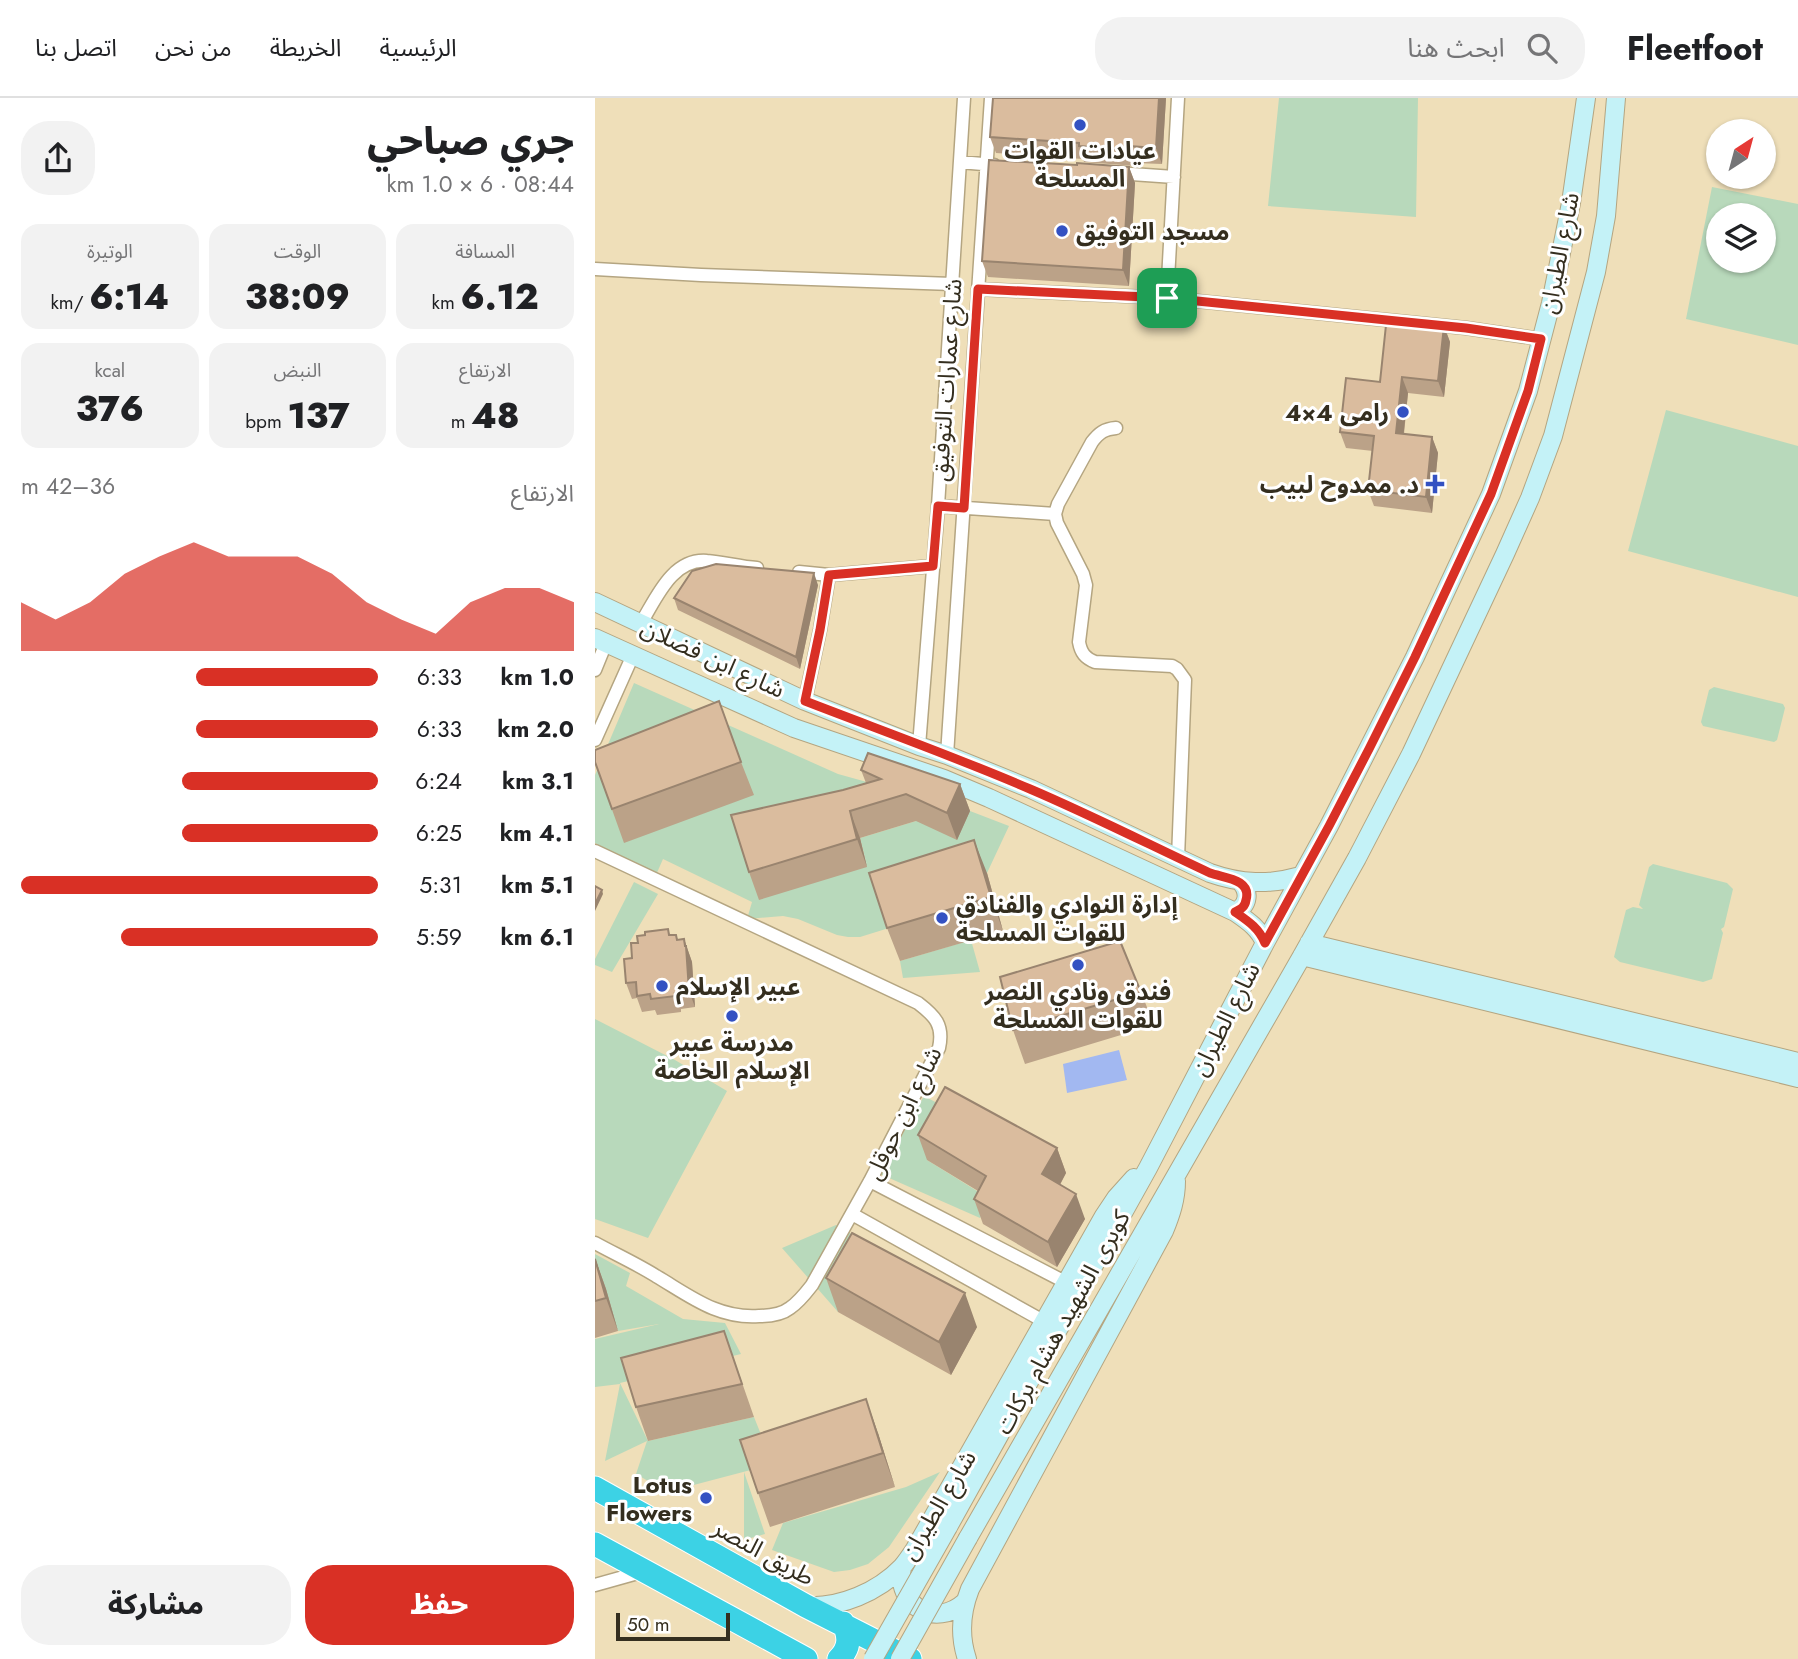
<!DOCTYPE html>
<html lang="ar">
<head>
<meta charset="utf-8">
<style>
  :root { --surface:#fff; --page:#f2f2f2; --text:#202124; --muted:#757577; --line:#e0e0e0; --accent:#d93025 }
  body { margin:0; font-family:Jost,"Noto Sans Arabic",sans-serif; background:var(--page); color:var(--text); direction:rtl; height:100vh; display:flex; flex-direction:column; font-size:26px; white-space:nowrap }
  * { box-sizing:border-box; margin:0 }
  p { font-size:23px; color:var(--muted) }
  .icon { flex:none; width:38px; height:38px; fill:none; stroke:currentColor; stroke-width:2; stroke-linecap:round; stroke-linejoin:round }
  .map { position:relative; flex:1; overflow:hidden; direction:ltr }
  .drawer { display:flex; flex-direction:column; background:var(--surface); width:595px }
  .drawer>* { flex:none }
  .needle { width:46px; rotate:36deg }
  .controls { position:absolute; left:1111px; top:21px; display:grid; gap:14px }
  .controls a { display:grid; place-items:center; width:70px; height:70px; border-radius:50%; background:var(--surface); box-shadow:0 2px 5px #0004; font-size:35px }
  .scale { position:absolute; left:21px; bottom:18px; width:114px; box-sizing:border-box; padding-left:7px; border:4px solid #342e1f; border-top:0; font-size:19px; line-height:24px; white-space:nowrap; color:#342e1f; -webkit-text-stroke:5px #fff; paint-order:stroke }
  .pin { position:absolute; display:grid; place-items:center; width:60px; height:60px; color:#fff; margin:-30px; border-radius:14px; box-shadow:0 4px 10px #0006 }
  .round { display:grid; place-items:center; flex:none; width:74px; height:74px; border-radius:28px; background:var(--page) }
  .summary { display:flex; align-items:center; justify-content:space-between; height:119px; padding:0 21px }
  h1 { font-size:38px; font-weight:800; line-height:52px }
  .figures { display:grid; grid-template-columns:repeat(3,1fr); gap:10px; height:119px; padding:7px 21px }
  .figures div { display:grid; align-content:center; border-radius:18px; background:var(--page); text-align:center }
  .figures b { font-size:35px; font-weight:800 }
  .figures small { font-size:19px; font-weight:400 }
  .figures p { font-size:19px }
  .chart { height:196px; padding:14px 21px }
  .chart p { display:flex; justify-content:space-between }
  .chart svg { width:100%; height:126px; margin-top:7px; fill:var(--accent); opacity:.7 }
  .action { display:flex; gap:14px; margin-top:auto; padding:14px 21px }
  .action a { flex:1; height:80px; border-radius:28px; background:var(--accent); color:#fff; font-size:28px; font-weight:800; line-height:80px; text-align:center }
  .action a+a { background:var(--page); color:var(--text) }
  ul { padding:0 21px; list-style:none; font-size:23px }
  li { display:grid; grid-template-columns:112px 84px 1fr; align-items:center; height:52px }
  li i { height:18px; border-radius:9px; background:var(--accent) }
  header { display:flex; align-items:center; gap:42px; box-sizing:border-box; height:98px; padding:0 35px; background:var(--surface); border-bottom:2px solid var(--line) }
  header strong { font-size:33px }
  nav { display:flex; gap:38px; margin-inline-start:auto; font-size:24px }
  .search { width:490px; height:63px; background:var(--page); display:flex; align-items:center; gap:18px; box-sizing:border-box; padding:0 24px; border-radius:28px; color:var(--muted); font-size:26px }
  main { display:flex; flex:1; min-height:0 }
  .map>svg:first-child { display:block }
  .green { fill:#b8d9bb; fill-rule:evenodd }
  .water { fill:#a2b8f1 }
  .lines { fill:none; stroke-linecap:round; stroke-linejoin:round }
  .street-casing { stroke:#b4a581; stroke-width:15 }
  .secondary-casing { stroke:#b4a581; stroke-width:20 }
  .highway-casing { stroke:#fff; stroke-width:25 }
  .street { stroke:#fff; stroke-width:12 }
  .secondary { stroke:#c4f2f7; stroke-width:18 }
  .highway { stroke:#3cd2e5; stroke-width:23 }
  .secondary-bridge-casing { stroke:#b4a581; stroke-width:20; stroke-linecap:butt }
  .secondary-bridge { stroke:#c4f2f7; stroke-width:18 }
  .wall { fill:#bba288 }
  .shaded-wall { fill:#99846f }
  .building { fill:#dabc9e; stroke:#99846f; stroke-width:2 }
  .route-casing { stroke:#fff; stroke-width:14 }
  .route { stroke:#d93025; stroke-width:9 }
  .poi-dot { fill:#3351c2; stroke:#fff; stroke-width:2.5 }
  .labels { text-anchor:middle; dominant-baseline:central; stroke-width:6; stroke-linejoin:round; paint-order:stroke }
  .poi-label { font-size:24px; font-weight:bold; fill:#342e1f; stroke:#fff }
  .street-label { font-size:24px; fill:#342e1f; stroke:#fff }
</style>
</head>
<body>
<header>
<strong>Fleetfoot</strong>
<div class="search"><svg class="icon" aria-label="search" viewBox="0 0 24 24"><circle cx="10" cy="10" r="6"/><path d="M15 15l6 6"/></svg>ابحث هنا</div>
<nav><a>الرئيسية</a><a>الخريطة</a><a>من نحن</a><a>اتصل بنا</a></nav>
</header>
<main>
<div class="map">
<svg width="1203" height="1561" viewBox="0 0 1203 1561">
  <rect width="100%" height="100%" fill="#efdfb9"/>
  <path class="green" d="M684,0H823L821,119L673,108Z
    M1117,89L1203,106V247L1091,221ZM1124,117H1169V163H1124Z
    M1071,312L1203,348V499L1033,453Z
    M39,585L243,676L279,686L258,719L272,768L265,740L321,723L375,713L414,728L392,775L294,830L265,839H253L242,837L203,821L188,818L152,821L157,804L68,761L61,777L0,745V677Z
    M1119,589L1188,606L1190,610L1182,642L1179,644L1108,628L1106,624L1114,592Z
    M1058,766L1132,785L1138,791L1129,829L1126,831L1128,835L1117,881L1108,884L1025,864L1019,859L1031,812L1038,809L1048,811L1044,807L1054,769Z
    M39,784L63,796L17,874L0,867V861Z
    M376,842L385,874L308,880L305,863Z
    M0,921L80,962L132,993L53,1140L0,1121Z
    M329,998L359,1014L332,1062L395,1101L385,1120L285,1076Z
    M241,1127L297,1160L269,1169L243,1214L187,1150Z
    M0,1156L35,1175L31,1188L88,1221L130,1225L146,1256L25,1285L53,1343L159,1319L169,1344L224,1354L72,1394L41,1376L52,1343L10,1363L25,1286L0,1289V1241L64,1226L23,1233L0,1185Z
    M149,1374L170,1436L149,1442Z
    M345,1374L294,1449L273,1466L255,1472L239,1474L177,1452L188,1425L311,1389Z"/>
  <path class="water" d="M524,952L532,982L472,995L468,966Z"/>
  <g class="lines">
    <g class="street-casing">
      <path id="street" d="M365,64L399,67
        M522,75L579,79
        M0,171L106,177L357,186
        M383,191L572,200L871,230L946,241
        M572,200L583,0
        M521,330C509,331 504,335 497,344L463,406L460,416L462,425L488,476L491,487L484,544C486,555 490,560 500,564L577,568L582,571L590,582L583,760
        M343,408L460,416
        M204,474L234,477L338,468
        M46,525C61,501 77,460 112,463C128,464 145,469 162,470
        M0,572L11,545
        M210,603L225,532L234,477
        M0,642L38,557
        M324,648L343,408L369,0
        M352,657L396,0
        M0,753L323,905C340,918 349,927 344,950L275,1083L217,1187C210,1196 204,1204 195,1210C186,1217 175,1218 164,1218C123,1221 95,1198 61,1178C42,1166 20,1156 0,1145
        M275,1083L472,1185
        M257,1116L450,1224
        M0,1487L50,1473"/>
    </g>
    <g class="secondary-casing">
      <path id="secondary" d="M0,504L210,603L324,648L352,657L436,691L615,775C646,786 674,787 706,778
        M0,540L199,630L349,681L394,700L640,814C653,823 664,830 670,845
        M640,814C654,807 655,794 645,783
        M714,845L1203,964
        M707,858L1203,980
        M353,1429L553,1070L670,845L734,728L820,559L896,396L933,293L956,205L976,105L991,0
        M373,1440L707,858L762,760L816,656L910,456L935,400L958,338L1001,174L1011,118L1021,0
        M307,1469C301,1508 340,1531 370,1504
        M211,1508C245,1510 283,1494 307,1469C312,1463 316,1457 320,1451L509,1118L521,1100L539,1080
        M372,1561C364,1537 366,1514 375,1491L569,1133C576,1116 581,1101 581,1083"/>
    </g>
    <g class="highway-casing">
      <path id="highway" d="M0,1390L211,1508L315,1561
        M0,1446L211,1561
        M244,1561C255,1550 255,1538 248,1525"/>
    </g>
    <use href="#street" class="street"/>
    <use href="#secondary" class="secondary"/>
    <use href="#highway" class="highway"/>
    <g class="secondary-bridge-casing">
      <path id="secondary-bridge" d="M278,1561L353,1429
        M305,1561L373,1440"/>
    </g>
    <use href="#secondary-bridge" class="secondary-bridge"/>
  </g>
  <path class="wall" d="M571,0L567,66L541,65V68L489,64L488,61L401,55L395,39Z
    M482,67L534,69L540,85L534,188L393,179L387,163Z
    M849,228L855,244L849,299L813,295L809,336L837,339L843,355L837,415L779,408L773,392L778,353L751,350L745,334L826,231Z
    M223,487L205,571L83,512L79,500Z
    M0,664H146L159,697L29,745Z
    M266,672L365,686L375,713L362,742L321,723L265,740L272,769L164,802L154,774L248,692L271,685Z
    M392,775L408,833L305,863L292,830Z
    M73,831L75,837L83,842L89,841L97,864L100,909L86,911V914L62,917L60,912L47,914L42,900L37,901L31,885L37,860L43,845L50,837Z
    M546,894L559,927L430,966L418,932Z
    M323,1037L462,1050L471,1075L465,1087L490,1121L462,1169L388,1126L379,1101L383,1093L332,1062Z
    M0,1160L11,1191L23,1233L0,1240Z
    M231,1180L382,1229L356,1277L243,1214Z
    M129,1233L159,1319L53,1343L41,1309Z
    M283,1335L300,1389L175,1429L163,1395Z"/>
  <path class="shaded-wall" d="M564,0H571L567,66L561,50Z
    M535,48L541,65V68L535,52Z
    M534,69L540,85L534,188L528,172Z
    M849,228L855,244L849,299L843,283Z
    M807,279L813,295L807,351L801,335Z
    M837,339L843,355L837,415L831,399Z
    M219,475L223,487L205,571L201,559Z
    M365,686L375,713L362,742L352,715Z
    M255,713L265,740L272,769L262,741Z
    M379,742L392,775L408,833L396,799Z
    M7,792L8,796L0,813V806Z
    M89,841L97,864L100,909L94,893Z
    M462,1050L471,1075L457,1101L447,1076Z
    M481,1096L490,1121L462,1169L453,1144Z
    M0,1160L11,1191L23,1233L11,1200Z
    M370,1195L382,1229L356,1277L344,1244Z
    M271,1301L283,1335L300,1389L288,1355Z"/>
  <path class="building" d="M398,0H564L561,50L535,48V52L484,48V45L395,39Z
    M394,62L482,67V65L534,69L528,172L387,163Z
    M826,226L849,228L843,283L807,279L801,335L837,339L831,399L773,392L779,338L745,334L751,280L785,284L791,227L826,231Z
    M121,466L219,475L201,559L79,500L97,473Z
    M124,603L146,664L17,711L0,664V652Z
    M273,655L365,686L352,715L311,696L255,713L262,741L154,774L136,717L248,692L286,681L266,672Z
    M379,742L396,799L292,830L274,775Z
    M0,788L7,792L0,806Z
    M73,831L74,837H81L82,842L89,841L90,848H91L94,893L80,895L81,898L56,901L55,896L42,898L41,884L31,885L29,861L37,860L36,845H43L42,838L50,837V834Z
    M525,843L546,894L418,932L405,879Z
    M350,989L462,1050L447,1076L481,1096L453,1144L379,1101L391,1078L323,1037Z
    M257,1135L370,1195L344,1244L231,1180Z
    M0,1161L11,1200L0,1203Z
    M129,1233L147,1286L41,1309L26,1260Z
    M271,1301L288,1355L163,1395L145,1342Z"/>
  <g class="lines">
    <g class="route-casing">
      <path id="route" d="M383,191L572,200L871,230L946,241L933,293L896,396L820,559L774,651L734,728L670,845C664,830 653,823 640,814C646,811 650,809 651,802C657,781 629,780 615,775C555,747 496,717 435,691C361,659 285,632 210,603L225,532L234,477L338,468L343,408L369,410Z"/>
    </g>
    <use href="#route" class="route"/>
  </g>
  <g class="poi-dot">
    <circle cx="485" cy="27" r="7"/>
    <circle cx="467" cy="133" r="7"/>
    <circle cx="808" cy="314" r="7"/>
    <path d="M836.5 375.5h7v7h7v7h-7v7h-7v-7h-7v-7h7z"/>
    <circle cx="347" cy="820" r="7"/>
    <circle cx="483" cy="867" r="7"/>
    <circle cx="67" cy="888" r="7"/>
    <circle cx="137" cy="918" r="7"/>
    <circle cx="111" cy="1400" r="7"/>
  </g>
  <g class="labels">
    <g class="poi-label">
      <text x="485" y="52">عيادات القوات<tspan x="485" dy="28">المسلحة</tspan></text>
      <text x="481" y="133" text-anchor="start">مسجد التوفيق</text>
      <text x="794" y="314" text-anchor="end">رامى 4×4</text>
      <text x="824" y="386" text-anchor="end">د. ممدوح لبيب</text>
      <text x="361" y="806" text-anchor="start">إدارة النوادي والفنادق<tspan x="361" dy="28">للقوات المسلحة</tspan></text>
      <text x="81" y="888" text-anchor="start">عبير الإسلام</text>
      <text x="483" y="893">فندق ونادي النصر<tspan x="483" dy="28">للقوات المسلحة</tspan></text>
      <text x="137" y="944">مدرسة عبير<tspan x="137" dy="28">الإسلام الخاصة</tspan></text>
      <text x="97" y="1386" text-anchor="end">Lotus<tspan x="97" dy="28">Flowers</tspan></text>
    </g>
    <g class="street-label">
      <text transform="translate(964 155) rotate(-79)">شارع الطيران</text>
      <text transform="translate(351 282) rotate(-86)">شارع عمارات التوفيق</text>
      <text transform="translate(118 560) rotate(25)">شارع ابن فضلان</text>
      <text transform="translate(630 921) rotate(-63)">شارع الطيران</text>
      <text transform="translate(308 1015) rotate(-64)">شارع ابن حوقل</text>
      <text transform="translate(467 1224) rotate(-61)">كوبرى الشهيد هشام بركات</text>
      <text transform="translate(343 1407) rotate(-59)">شارع الطيران</text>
      <text transform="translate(169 1454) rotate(29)">طريق النصر</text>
    </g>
  </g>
</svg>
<div class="controls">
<a><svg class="needle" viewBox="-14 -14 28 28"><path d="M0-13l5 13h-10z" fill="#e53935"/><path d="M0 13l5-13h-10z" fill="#757577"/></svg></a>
<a><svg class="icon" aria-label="layers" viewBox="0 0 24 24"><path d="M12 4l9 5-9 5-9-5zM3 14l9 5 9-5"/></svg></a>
</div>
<div class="scale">50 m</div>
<div class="pin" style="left:572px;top:200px;background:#1e9e55"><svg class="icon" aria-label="arrive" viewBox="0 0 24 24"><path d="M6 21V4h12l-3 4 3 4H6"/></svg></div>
</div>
<section class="drawer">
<div class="summary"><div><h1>جري صباحي</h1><p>08:44 · 6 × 1.0 km</p></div><a class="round"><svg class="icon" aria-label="share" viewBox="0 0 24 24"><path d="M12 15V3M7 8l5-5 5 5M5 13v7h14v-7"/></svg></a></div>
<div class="figures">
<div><p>المسافة</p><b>6.12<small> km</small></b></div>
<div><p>الوقت</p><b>38:09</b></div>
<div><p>الوتيرة</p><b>6:14<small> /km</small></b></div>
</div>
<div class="figures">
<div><p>الارتفاع</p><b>48<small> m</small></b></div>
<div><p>النبض</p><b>137<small> bpm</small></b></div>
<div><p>kcal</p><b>376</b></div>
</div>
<div class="chart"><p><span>الارتفاع</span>36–42 m</p>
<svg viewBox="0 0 160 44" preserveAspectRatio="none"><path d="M0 44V27L10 33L20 27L30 17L40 11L50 6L60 11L70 11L80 11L90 17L100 27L110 33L120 38L130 27L140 22L150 22L160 27V44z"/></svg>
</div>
<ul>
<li><b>1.0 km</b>6:33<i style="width:51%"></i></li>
<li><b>2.0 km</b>6:33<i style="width:51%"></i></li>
<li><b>3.1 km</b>6:24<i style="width:55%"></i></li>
<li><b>4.1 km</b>6:25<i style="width:55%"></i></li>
<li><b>5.1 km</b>5:31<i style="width:100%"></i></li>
<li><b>6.1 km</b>5:59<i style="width:72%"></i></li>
</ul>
<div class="action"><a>حفظ</a><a>مشاركة</a></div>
</section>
</main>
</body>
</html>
